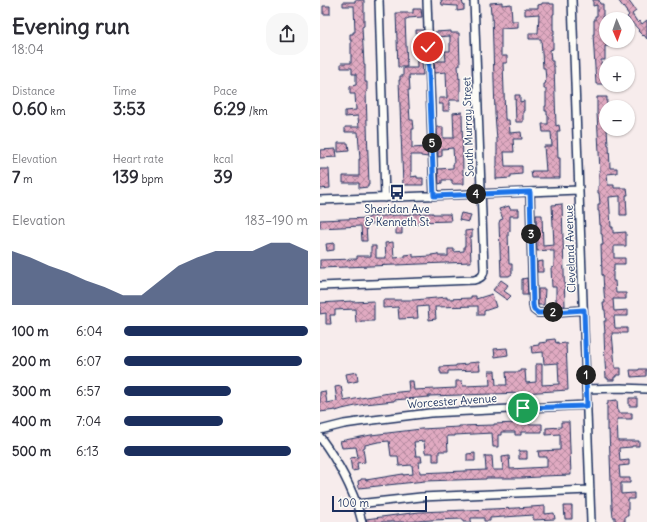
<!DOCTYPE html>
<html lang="en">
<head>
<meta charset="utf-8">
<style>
  :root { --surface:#fff; --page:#f7f7f7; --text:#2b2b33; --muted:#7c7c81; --accent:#1b2f5e }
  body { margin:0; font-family:Delius,sans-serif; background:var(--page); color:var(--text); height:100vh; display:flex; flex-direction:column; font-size:15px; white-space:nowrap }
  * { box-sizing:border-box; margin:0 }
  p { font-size:13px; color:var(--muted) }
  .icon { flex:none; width:22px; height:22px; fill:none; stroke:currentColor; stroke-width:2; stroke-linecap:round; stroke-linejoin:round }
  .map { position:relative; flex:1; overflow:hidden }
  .drawer { display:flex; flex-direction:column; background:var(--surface); width:320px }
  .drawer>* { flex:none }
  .needle { width:26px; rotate:178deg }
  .tools { position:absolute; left:279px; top:12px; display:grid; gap:8px }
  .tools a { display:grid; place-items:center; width:36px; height:36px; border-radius:50%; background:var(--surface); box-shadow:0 1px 3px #0004; font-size:20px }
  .scale { position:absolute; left:12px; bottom:10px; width:95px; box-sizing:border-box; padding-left:4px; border:2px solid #1b2f5e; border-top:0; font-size:11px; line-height:14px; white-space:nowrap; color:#1b2f5e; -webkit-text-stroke:3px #fdfcf7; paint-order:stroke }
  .pin { position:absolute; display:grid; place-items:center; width:34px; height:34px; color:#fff; margin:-17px; border:2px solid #fff; border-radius:50%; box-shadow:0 1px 4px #0007 }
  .km { position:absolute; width:20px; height:20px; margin:-10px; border-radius:50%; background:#222; color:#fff; font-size:11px; line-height:20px; text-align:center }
  .round { display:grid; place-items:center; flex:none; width:42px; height:42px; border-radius:16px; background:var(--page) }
  .summary { display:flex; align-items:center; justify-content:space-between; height:68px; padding:0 12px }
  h1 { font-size:22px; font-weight:700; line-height:30px }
  .metrics { display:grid; grid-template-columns:repeat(3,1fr); gap:6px; height:68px; padding:4px 12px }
  .metrics div { display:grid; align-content:center }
  .metrics b { font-size:17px; font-weight:700 }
  .metrics small { font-size:11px; font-weight:400 }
  .metrics p { font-size:11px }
  .chart { height:112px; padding:8px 12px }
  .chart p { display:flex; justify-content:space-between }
  .chart svg { width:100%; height:72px; margin-top:4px; fill:var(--accent); opacity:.7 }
  ul { padding:0 12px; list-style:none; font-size:13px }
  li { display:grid; grid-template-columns:64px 48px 1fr; align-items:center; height:30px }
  li i { height:10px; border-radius:5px; background:var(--accent) }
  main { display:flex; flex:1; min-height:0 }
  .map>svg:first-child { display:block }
  .building { fill:url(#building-cross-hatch); stroke:#1b2f5e }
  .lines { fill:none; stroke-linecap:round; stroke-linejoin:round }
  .minor-casing { stroke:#1b2f5e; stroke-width:10 }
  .minor { stroke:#fdfcf7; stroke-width:7 }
  .route-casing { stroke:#fff; stroke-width:8 }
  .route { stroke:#1a73e8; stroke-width:5 }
  .labels { text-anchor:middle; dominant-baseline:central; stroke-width:3; stroke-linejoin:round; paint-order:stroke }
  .street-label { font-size:11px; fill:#1b2f5e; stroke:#fdfcf7 }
  .poi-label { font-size:11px; fill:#1b2f5e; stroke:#fdfcf7 }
</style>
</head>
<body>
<main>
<section class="drawer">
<div class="summary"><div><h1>Evening run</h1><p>18:04</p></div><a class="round"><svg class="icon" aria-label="share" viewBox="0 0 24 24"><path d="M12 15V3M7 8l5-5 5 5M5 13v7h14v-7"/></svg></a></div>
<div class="metrics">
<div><p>Distance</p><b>0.60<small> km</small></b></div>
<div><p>Time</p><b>3:53</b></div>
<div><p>Pace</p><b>6:29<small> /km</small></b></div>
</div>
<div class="metrics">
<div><p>Elevation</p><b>7<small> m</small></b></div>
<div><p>Heart rate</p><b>139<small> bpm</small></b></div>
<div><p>kcal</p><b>39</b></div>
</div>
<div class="chart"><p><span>Elevation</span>183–190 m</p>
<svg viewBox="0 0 160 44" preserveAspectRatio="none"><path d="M0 44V11L10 15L20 20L30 24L40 29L50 33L60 38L70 38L80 29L90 20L100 15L110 11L120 11L130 11L140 6L150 6L160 11V44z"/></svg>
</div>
<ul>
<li><b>100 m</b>6:04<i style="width:100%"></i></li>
<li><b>200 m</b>6:07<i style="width:97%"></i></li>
<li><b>300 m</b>6:57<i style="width:58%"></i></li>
<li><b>400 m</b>7:04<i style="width:54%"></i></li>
<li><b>500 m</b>6:13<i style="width:91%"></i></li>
</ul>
</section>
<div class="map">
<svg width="327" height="522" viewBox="0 0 327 522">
  <defs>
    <pattern id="building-cross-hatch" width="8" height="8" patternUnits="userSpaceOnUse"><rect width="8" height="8" fill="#e0aac1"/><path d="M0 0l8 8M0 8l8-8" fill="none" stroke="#b58ba0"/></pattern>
  </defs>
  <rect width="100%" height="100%" fill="#f7ecec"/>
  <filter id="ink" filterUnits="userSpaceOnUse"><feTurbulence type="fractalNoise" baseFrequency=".025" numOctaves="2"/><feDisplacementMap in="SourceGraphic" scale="8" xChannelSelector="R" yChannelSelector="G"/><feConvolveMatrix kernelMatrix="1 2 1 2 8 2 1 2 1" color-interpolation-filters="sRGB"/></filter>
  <g filter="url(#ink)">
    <path class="building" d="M35,0H44V26L42,27L44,65H45V82H47V92H46L48,157L49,184H48V187L39,188V183H23V176H39V159H40L38,132H25V127H39L38,117V116L25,117V111L36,110L35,94H30V86L36,85V74H32V68H21V63H31V40H30V34H33V32H35L34,6H23V2H35Z
      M121,0H142L143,5H144V10L137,11V6L122,5Z
      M273,0H279L280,4H283V38H286V41H293V46H285V60H281L282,72H285L286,73V79H284L285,84H276L273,34H274V20H275V16H277V5L273,6Z
      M298,0H308L316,11L312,14L318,23L320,21L322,24L327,20V39L324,35L323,36L318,31L319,30L307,17L309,15Z
      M182,2V5L191,4L192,21H198V27L181,28V56H187V63H183L185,119H186V120H189L190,133L201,132L202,139H193L194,152H184L185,166H202V174L191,175V178L176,179V167H177V140L175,114L172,13H171L170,3Z
      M222,3H230V4H234V14H233V30H234V35H233V49L230,50L231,61H233V66H234L236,126L239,125L240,131H237L238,158H240V178H212L211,171H226L224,146H232L231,132H223L222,124H228V115H227V111H225V106H226V89H224V84H225L226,80L225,68H223L221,39H209V33H218L219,14L205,15V8H218V5L222,4Z
      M3,6H10V14H3Z
      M93,9H101L102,17L88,18V19H85L87,67H78L76,13H93Z
      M96,30H103L104,60H102L103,75H89L90,90H88L90,120H93L94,129H92V148L107,147L108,157L101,156V155H91V177L97,176V178H103V185H83L79,80H80V76H83V68H97Z
      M131,31V33H139L140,65L138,66L139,79L140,78V100H129V111H123V104H119V98H127L126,72L115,73L114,61H126L125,51H130V36L115,37V32Z
      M195,95H200V102L204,101V111H203V122H196Z
      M277,97H287L286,129H287L288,145H289L290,168H297V173L287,174L288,185H294V188H307L308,195H306L307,215H300V196L289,197L291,227H293V233L306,232V246H294V258H305V264H294V271H293V281H295L296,293H306V299H293L294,311L308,310V316H294L295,328H307V333H292L295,366V368H301V375H296V377H294V380H288V378H286L285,362L284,333H285L284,321H286L285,310H284L283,303H285L284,292L283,275H282L281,245H283L282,234H281V225H280L279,211H278V204H280L279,193H278V186H279V172H280L277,113Z
      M142,112L143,175H144V184H132V180H122V183L119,184L118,169L133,168V164H134L133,148L122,149V156L118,157L117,127H123V138H134L133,113Z
      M18,143H28L29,151L18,152Z
      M16,149L17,157L0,158V150Z
      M0,169H9L10,188L0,189Z
      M242,204L245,306H236V287H232L231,268L234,267V251H230V250L217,251L216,215H222L223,246L234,245L232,205Z
      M189,206L190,209H199V216H190V231L188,232L189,264H192V274L189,276H181L179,223L180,220L183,219L179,209Z
      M107,213H113V214H130L131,221L99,222V224L82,225V234H76V223L46,224L47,241H42L41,226L0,228V220L49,218V217Z
      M141,213L151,215L149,222L139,220Z
      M152,230V237H150L151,262L0,268V260L37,259V256H51V246H56V258H66L65,243L73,242L74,258L85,257V255L93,254V257L111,256V255L118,254V256H128V249H134V252L144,251V246H145V231Z
      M14,243V250L7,251L6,244Z
      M223,261V272H217V262Z
      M207,278L208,295H202V279Z
      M181,280L188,285L184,291L191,296L187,300L173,290Z
      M218,289H225L224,305H218Z
      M172,294L176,307L164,311V315H158V306L115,307L116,319L109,320L108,306L97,307L98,318L79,319L78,307L63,308V300H94L127,297V299L151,298V296H156V299Z
      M32,301V302L54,301V321H41V322L36,323L35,309L15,310V315H10L11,324H6V313L0,314V303Z
      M235,339L236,343L238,342V344L246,343L248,390L204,393L109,396V397L74,400V401L45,404L22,409L16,411V410L0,412V392L5,391L7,403L17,401L15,387L21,386L24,401L69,393L89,391L88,381H93L94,390L136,388V381H142L143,386L170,385L169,371H175L176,385H187L186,372H200V370H205L206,383L216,382V364H222V385L239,384L238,363L224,364L223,352L212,353L211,346L219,345V343L227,342L226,340Z
      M187,348L188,355L175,357L174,349Z
      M159,362L160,370L128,371V374H121V372H120V367L136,366V365L148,364V363Z
      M319,369H326V376L311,377L310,370H319Z
      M37,372L38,381L28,383L26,374Z
      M309,398H317V406H309Z
      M297,400L298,413H312V419H297L298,441H319V446H312V447L299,448L300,461L309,460V465L299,466L300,478H310V483H301V494L314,493V499H308V516H305V522H295V517H293L292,508L289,430H287V404H288V401Z
      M241,422H249L251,475L223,476H219V477L202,478H166V479L105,481L39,488L38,481L41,480V479H46V480L83,474V475L93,474L92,465L79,466L78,456H71L69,441L58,442L45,445V447L43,448L45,462L37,463L38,470L32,471L30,458L38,457L36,447L22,448L20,441L51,435L101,429L139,427V426L174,425V424L198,423V424H222V432H201V435H195V432H181V435H178V447H173L172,433L135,435V436H127L128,451H119V461H113V453H105L104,441L94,442L96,456H101L102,462H99L100,473L166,470L165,456H172L173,470H183L182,457L189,456L190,469L227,467V457H219L218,451L240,450V434L226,435V428L241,427Z
      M199,451H207V459H199Z
      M155,453V461H147V454Z
      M225,506V514L234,513L235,519L213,520V515L170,518V521H164V518H151V522H143V519L112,520L86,522H47L46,519L99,512L196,508Z
      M244,506H252V519H245Z"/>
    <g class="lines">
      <g class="minor-casing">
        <path id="minor" d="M59,0L65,198
          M107,0L114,196
          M252,0L271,522
          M210,192L213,305L214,310L218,313H221L263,310
          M0,200L259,190
          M0,286L154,280C161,278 164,276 164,269L154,0
          M266,389L301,388L327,389
          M0,430L24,424L45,421L110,413L267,405
          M0,437C19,463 34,490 42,522
          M37,504L101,497L270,490"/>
      </g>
      <use href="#minor" class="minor"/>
    </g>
  </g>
  <g class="lines" filter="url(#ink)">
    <g class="route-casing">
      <path id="route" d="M108,47L114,196L210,192L213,305L214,310L218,313H221L264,310L267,406L203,408"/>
    </g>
    <use href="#route" class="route"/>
  </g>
  <defs>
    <g id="bus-bare" transform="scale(1.2)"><path d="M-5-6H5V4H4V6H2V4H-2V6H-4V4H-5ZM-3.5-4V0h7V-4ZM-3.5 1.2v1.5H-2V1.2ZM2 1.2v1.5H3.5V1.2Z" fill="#1b2f5e" stroke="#fdfcf7" stroke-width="2.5" paint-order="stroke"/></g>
  </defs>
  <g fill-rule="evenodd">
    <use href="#bus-bare" x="77" y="192"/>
  </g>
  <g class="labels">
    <g class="street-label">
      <text transform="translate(148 127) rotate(-92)">South Murray Street</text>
      <text transform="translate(250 249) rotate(-92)">Cleveland Avenue</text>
      <text transform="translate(132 401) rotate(-4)">Worcester Avenue</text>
    </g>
    <g class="poi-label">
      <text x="77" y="209">Sheridan Ave<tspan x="77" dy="13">&amp; Kenneth St</tspan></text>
    </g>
  </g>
</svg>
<div class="tools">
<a><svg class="needle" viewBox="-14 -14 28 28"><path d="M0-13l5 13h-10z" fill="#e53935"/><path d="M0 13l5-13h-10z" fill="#7c7c81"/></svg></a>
<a>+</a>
<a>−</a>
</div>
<div class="scale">100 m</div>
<div class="pin" style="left:203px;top:408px;background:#1e9e55"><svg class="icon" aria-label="arrive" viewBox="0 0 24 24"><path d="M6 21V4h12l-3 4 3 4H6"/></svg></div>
<div class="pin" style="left:108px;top:47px;background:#d93025"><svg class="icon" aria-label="check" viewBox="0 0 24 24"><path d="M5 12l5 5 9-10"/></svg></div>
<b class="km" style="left:266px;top:375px">1</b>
<b class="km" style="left:233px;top:312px">2</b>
<b class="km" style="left:211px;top:234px">3</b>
<b class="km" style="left:156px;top:194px">4</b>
<b class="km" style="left:112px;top:143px">5</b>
</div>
</main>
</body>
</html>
